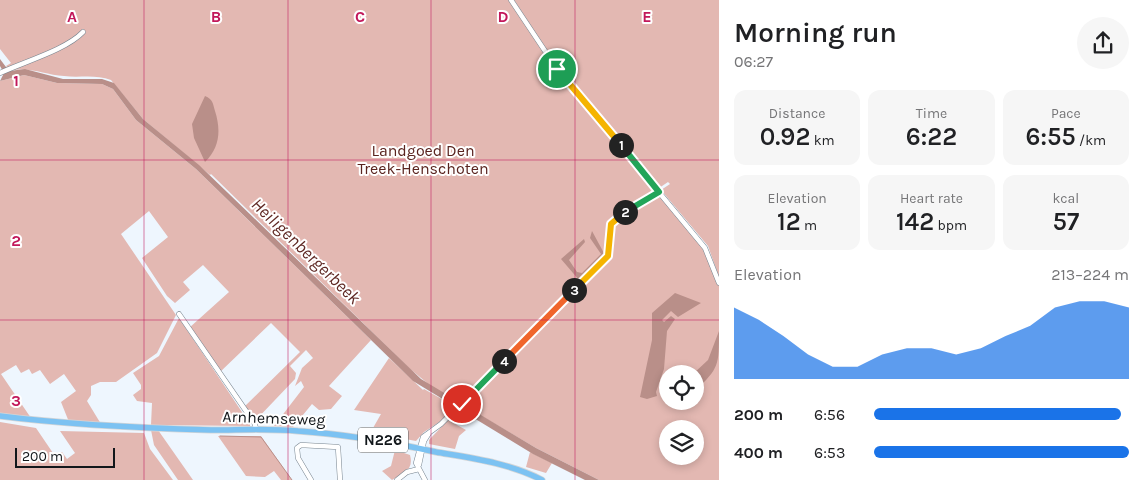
<!DOCTYPE html>
<html lang="en">
<head>
<meta charset="utf-8">
<style>
  :root { --surface:#fff; --page:#f6f6f6; --text:#202124; --muted:#757577; --accent:#1a73e8 }
  body { margin:0; font-family:Karla,sans-serif; background:var(--page); color:var(--text); height:100vh; display:flex; flex-direction:column; font-size:19px; white-space:nowrap }
  * { box-sizing:border-box; margin:0 }
  p { font-size:16px; color:var(--muted) }
  .icon { flex:none; width:28px; height:28px; fill:none; stroke:currentColor; stroke-width:2; stroke-linecap:round; stroke-linejoin:round }
  .map { position:relative; flex:1; overflow:hidden }
  .details { display:flex; flex-direction:column; background:var(--surface); width:425px }
  .details>* { flex:none }
  .fabs { position:absolute; left:659px; top:365px; display:grid; gap:10px }
  .fabs a { display:grid; place-items:center; width:45px; height:45px; border-radius:50%; background:var(--surface); box-shadow:0 2px 8px #0003; font-size:25px }
  .scale { position:absolute; left:15px; bottom:12px; width:100px; box-sizing:border-box; padding-left:5px; border:2px solid #12171b; border-top:0; font-size:14px; line-height:18px; white-space:nowrap; color:#12171b; -webkit-text-stroke:4px #fff; paint-order:stroke }
  .pin { position:absolute; display:grid; place-items:center; width:42px; height:42px; color:#fff; margin:-21px; border:2px solid #fff; border-radius:50%; box-shadow:0 1px 5px #0007 }
  .km { position:absolute; width:25px; height:25px; margin:-12px; border-radius:50%; background:#222; color:#fff; font-size:14px; line-height:25px; text-align:center }
  .round { display:grid; place-items:center; flex:none; width:52px; height:52px; border-radius:26px; background:var(--page) }
  .headline { display:flex; align-items:center; justify-content:space-between; height:85px; padding:0 15px }
  h1 { font-size:28px; font-weight:600; line-height:38px }
  .stats { display:grid; grid-template-columns:repeat(3,1fr); gap:8px; height:85px; padding:5px 15px }
  .stats div { display:grid; align-content:center; border-radius:12px; background:var(--page); text-align:center }
  .stats b { font-size:25px; font-weight:600 }
  .stats small { font-size:14px; font-weight:400 }
  .stats p { font-size:14px }
  .chart { height:140px; padding:10px 15px }
  .chart p { display:flex; justify-content:space-between }
  .chart svg { width:100%; height:90px; margin-top:5px; fill:var(--accent); opacity:.7 }
  ul { padding:0 15px; list-style:none; font-size:16px }
  li { display:grid; grid-template-columns:80px 60px 1fr; align-items:center; height:38px }
  li i { height:12px; border-radius:6px; background:var(--accent) }
  main { display:flex; flex:1; min-height:0 }
  .map>svg:first-child { display:block }
  .green { fill:#e3b8b2; fill-rule:evenodd }
  .water { fill:#b98f89 }
  .lines { fill:none; stroke-linecap:round; stroke-linejoin:round }
  .stream { stroke:#b98f89; stroke-width:1 }
  .minor-casing { stroke:#77848f; stroke-width:5.5 }
  .major-casing { stroke:#d4d5d6; stroke-width:7 }
  .minor { stroke:#fff; stroke-width:4.5 }
  .major { stroke:#7cc2f2; stroke-width:5.5 }
  .split-1-casing { stroke:#fff; stroke-width:10 }
  .split-2-casing { stroke:#fff; stroke-width:10 }
  .split-3-casing { stroke:#fff; stroke-width:10 }
  .split-4-casing { stroke:#fff; stroke-width:10 }
  .split-5-casing { stroke:#fff; stroke-width:10 }
  .split-1 { stroke:#f5b400; stroke-width:6 }
  .split-2 { stroke:#22a559; stroke-width:6 }
  .split-3 { stroke:#f5b400; stroke-width:6 }
  .split-4 { stroke:#f0652b; stroke-width:6 }
  .split-5 { stroke:#22a559; stroke-width:6 }
  .grid { fill:none; stroke:#c2185b; stroke-width:1; stroke-opacity:0.55 }
  .labels { text-anchor:middle; dominant-baseline:central; stroke-width:4; stroke-linejoin:round; paint-order:stroke }
  .shield { fill:#fff; stroke:#595d5f; stroke-width:1 }
  .shield-label { font-size:15px; font-weight:bold; fill:#12171b }
  .park-label { font-size:16px; fill:#5a241f; stroke:#fff }
  .street-label { font-size:16px; fill:#12171b; stroke:#fff }
  .water-label { font-size:18px; font-style:italic; fill:#5f2823; stroke:#fff }
  .grid-label { font-size:16px; text-anchor:middle; font-weight:bold; fill:#c2185b; stroke:#fff; stroke-width:4; stroke-linejoin:round; paint-order:stroke }
</style>
</head>
<body>
<main>
<div class="map">
<svg width="719" height="480" viewBox="0 0 719 480">
  <rect width="100%" height="100%" fill="#eef6fe"/>
  <path class="green" d="M0,0H509L547,58L657,190L611,218L607,252L578,278L579,280L460,403L432,387L409,368L211,174L210,175L143,119L111,80C96,74 80,78 64,76C45,75 29,66 10,71L6,66L11,63L0,49Z
    M514,0H719V277L708,246L661,190L670,184L668,182L659,188L549,55Z
    M24,75L57,83L102,84L113,89L136,120L196,169L371,340L329,386L342,396L331,409L319,410L312,404L293,427L274,426L304,387L301,381L295,386L302,368L313,358L306,350L290,366L296,373L295,379L253,423L243,408L300,352L271,323L219,373L189,328L229,292L203,265L183,282L190,290L175,303L167,296L142,258L168,237L149,211L121,234L176,315L157,353L116,382H100L91,386V395L87,401L101,424L69,422L61,402L76,391L64,374L50,384L40,370L32,374L29,369L21,373L16,365L1,374L31,418L0,414V81Z
    M660,194L705,251L719,285V480H599L536,448L463,405L604,262L610,253L615,221ZM668,374H695V401H668ZM668,429H695V456H668Z
    M179,318L250,424V426L151,425L152,403L137,401L133,395L141,389V385L133,373L159,356Z
    M389,358L423,390L424,389L456,407L441,421L424,432L416,441L384,435H369L381,414L354,410Z
    M448,420L466,430L459,436L455,449L429,444V440Z
    M0,422L36,428L55,456L62,452L67,459L75,453L60,431L144,433L150,449L173,480H0Z
    M151,430H158L193,480H178L154,445Z
    M218,436H261L292,480H281L274,471L265,477L246,476Z
    M395,450L410,455C414,470 404,473 392,480L382,471L391,466Z
    M530,452L552,463L546,473L526,467Z"/>
  <path class="water" d="M0,59L9,71L25,69L63,79H102L114,83L143,119L199,165L421,379L536,448L599,480H585L533,454L413,381L196,169L136,120L113,89L102,84L57,83L24,75L0,81L4,73L0,66Z
    M205,96C213,99 213,104 215,111C221,130 220,147 205,162L194,138L192,124Z
    M592,231L605,255L579,280L561,259L584,239L585,242L569,260L577,272L582,273L601,254L590,238Z
    M675,293L701,303L678,317L671,311L662,320L664,322L671,316L675,319L667,331L664,369L656,392L657,396L647,399L640,397L652,340V313Z
    M719,331C719,366 719,368 695,391L693,374L708,360Z"/>
  <g class="lines">
    <path class="stream" d="M220,436L261,437L292,480"/>
    <g class="minor-casing">
      <path id="minor" d="M511,0L557,69L705,248L719,283
        M0,73C23,62 66,50 83,32
        M179,314L255,424L256,430
        M419,465L424,441L429,433
        M311,480L298,458L297,448L301,445L338,447L340,480
        M397,480L407,472L419,469
        M425,480L416,463L423,437L441,424L608,256L610,227L612,221L659,191"/>
    </g>
    <g class="major-casing">
      <path id="major" d="M0,416C70,425 140,428 211,430C240,430 269,428 298,431C345,434 390,442 436,452C471,458 510,463 542,480"/>
    </g>
    <use href="#minor" class="minor"/>
    <use href="#major" class="major"/>
  </g>
  <g class="lines">
    <g class="split-1-casing">
      <path id="split-1" d="M557,69L621,145"/>
    </g>
    <g class="split-2-casing">
      <path id="split-2" d="M621,145L659,192L625,212"/>
    </g>
    <g class="split-3-casing">
      <path id="split-3" d="M574,290L608,256L611,224L625,212"/>
    </g>
    <g class="split-4-casing">
      <path id="split-4" d="M504,361L574,290"/>
    </g>
    <g class="split-5-casing">
      <path id="split-5" d="M462,404L504,361"/>
    </g>
    <use href="#split-1" class="split-1"/>
    <use href="#split-2" class="split-2"/>
    <use href="#split-3" class="split-3"/>
    <use href="#split-4" class="split-4"/>
    <use href="#split-5" class="split-5"/>
  </g>
  <path class="grid" d="M144,0V480M288,0V480M431,0V480M575,0V480M0,160H719M0,320H719"/>
  <g class="labels">
    <rect class="shield" x="358" y="427.5" width="50" height="25" rx="4"/>
    <g class="shield-label">
      <text x="383" y="440">N226</text>
    </g>
    <g class="park-label">
      <text x="423" y="150">Landgoed Den<tspan x="423" dy="18">Treek-Henschoten</tspan></text>
    </g>
    <g class="street-label">
      <text transform="translate(274 418) rotate(2)">Arnhemseweg</text>
    </g>
    <g class="water-label">
      <text transform="translate(306 251) rotate(44)">Heiligenbergerbeek</text>
    </g>
  </g>
  <g class="grid-label">
    <text x="72" y="22">A</text>
    <text x="216" y="22">B</text>
    <text x="360" y="22">C</text>
    <text x="503" y="22">D</text>
    <text x="647" y="22">E</text>
    <text x="16" y="86">1</text>
    <text x="16" y="246">2</text>
    <text x="16" y="406">3</text>
  </g>
</svg>
<div class="fabs">
<a><svg class="icon" aria-label="locate" viewBox="0 0 24 24"><circle cx="12" cy="12" r="6"/><path d="M12 2v4M12 18v4M2 12h4M18 12h4"/></svg></a>
<a><svg class="icon" aria-label="layers" viewBox="0 0 24 24"><path d="M12 4l9 5-9 5-9-5zM3 14l9 5 9-5"/></svg></a>
</div>
<div class="scale">200 m</div>
<div class="pin" style="left:557px;top:69px;background:#1e9e55"><svg class="icon" aria-label="arrive" viewBox="0 0 24 24"><path d="M6 21V4h12l-3 4 3 4H6"/></svg></div>
<div class="pin" style="left:462px;top:404px;background:#d93025"><svg class="icon" aria-label="check" viewBox="0 0 24 24"><path d="M5 12l5 5 9-10"/></svg></div>
<b class="km" style="left:621px;top:145px">1</b>
<b class="km" style="left:625px;top:212px">2</b>
<b class="km" style="left:574px;top:290px">3</b>
<b class="km" style="left:504px;top:361px">4</b>
</div>
<section class="details">
<div class="headline"><div><h1>Morning run</h1><p>06:27</p></div><a class="round"><svg class="icon" aria-label="share" viewBox="0 0 24 24"><path d="M12 15V3M7 8l5-5 5 5M5 13v7h14v-7"/></svg></a></div>
<div class="stats">
<div><p>Distance</p><b>0.92<small> km</small></b></div>
<div><p>Time</p><b>6:22</b></div>
<div><p>Pace</p><b>6:55<small> /km</small></b></div>
</div>
<div class="stats">
<div><p>Elevation</p><b>12<small> m</small></b></div>
<div><p>Heart rate</p><b>142<small> bpm</small></b></div>
<div><p>kcal</p><b>57</b></div>
</div>
<div class="chart"><p><span>Elevation</span>213–224 m</p>
<svg viewBox="0 0 160 44" preserveAspectRatio="none"><path d="M0 44V9L10 15L20 23L30 32L40 38L50 38L60 32L70 29L80 29L90 32L100 29L110 23L120 18L130 9L140 6L150 6L160 9V44z"/></svg>
</div>
<ul>
<li><b>200 m</b>6:56<i style="width:97%"></i></li>
<li><b>400 m</b>6:53<i style="width:100%"></i></li>
</ul>
</section>
</main>
</body>
</html>
